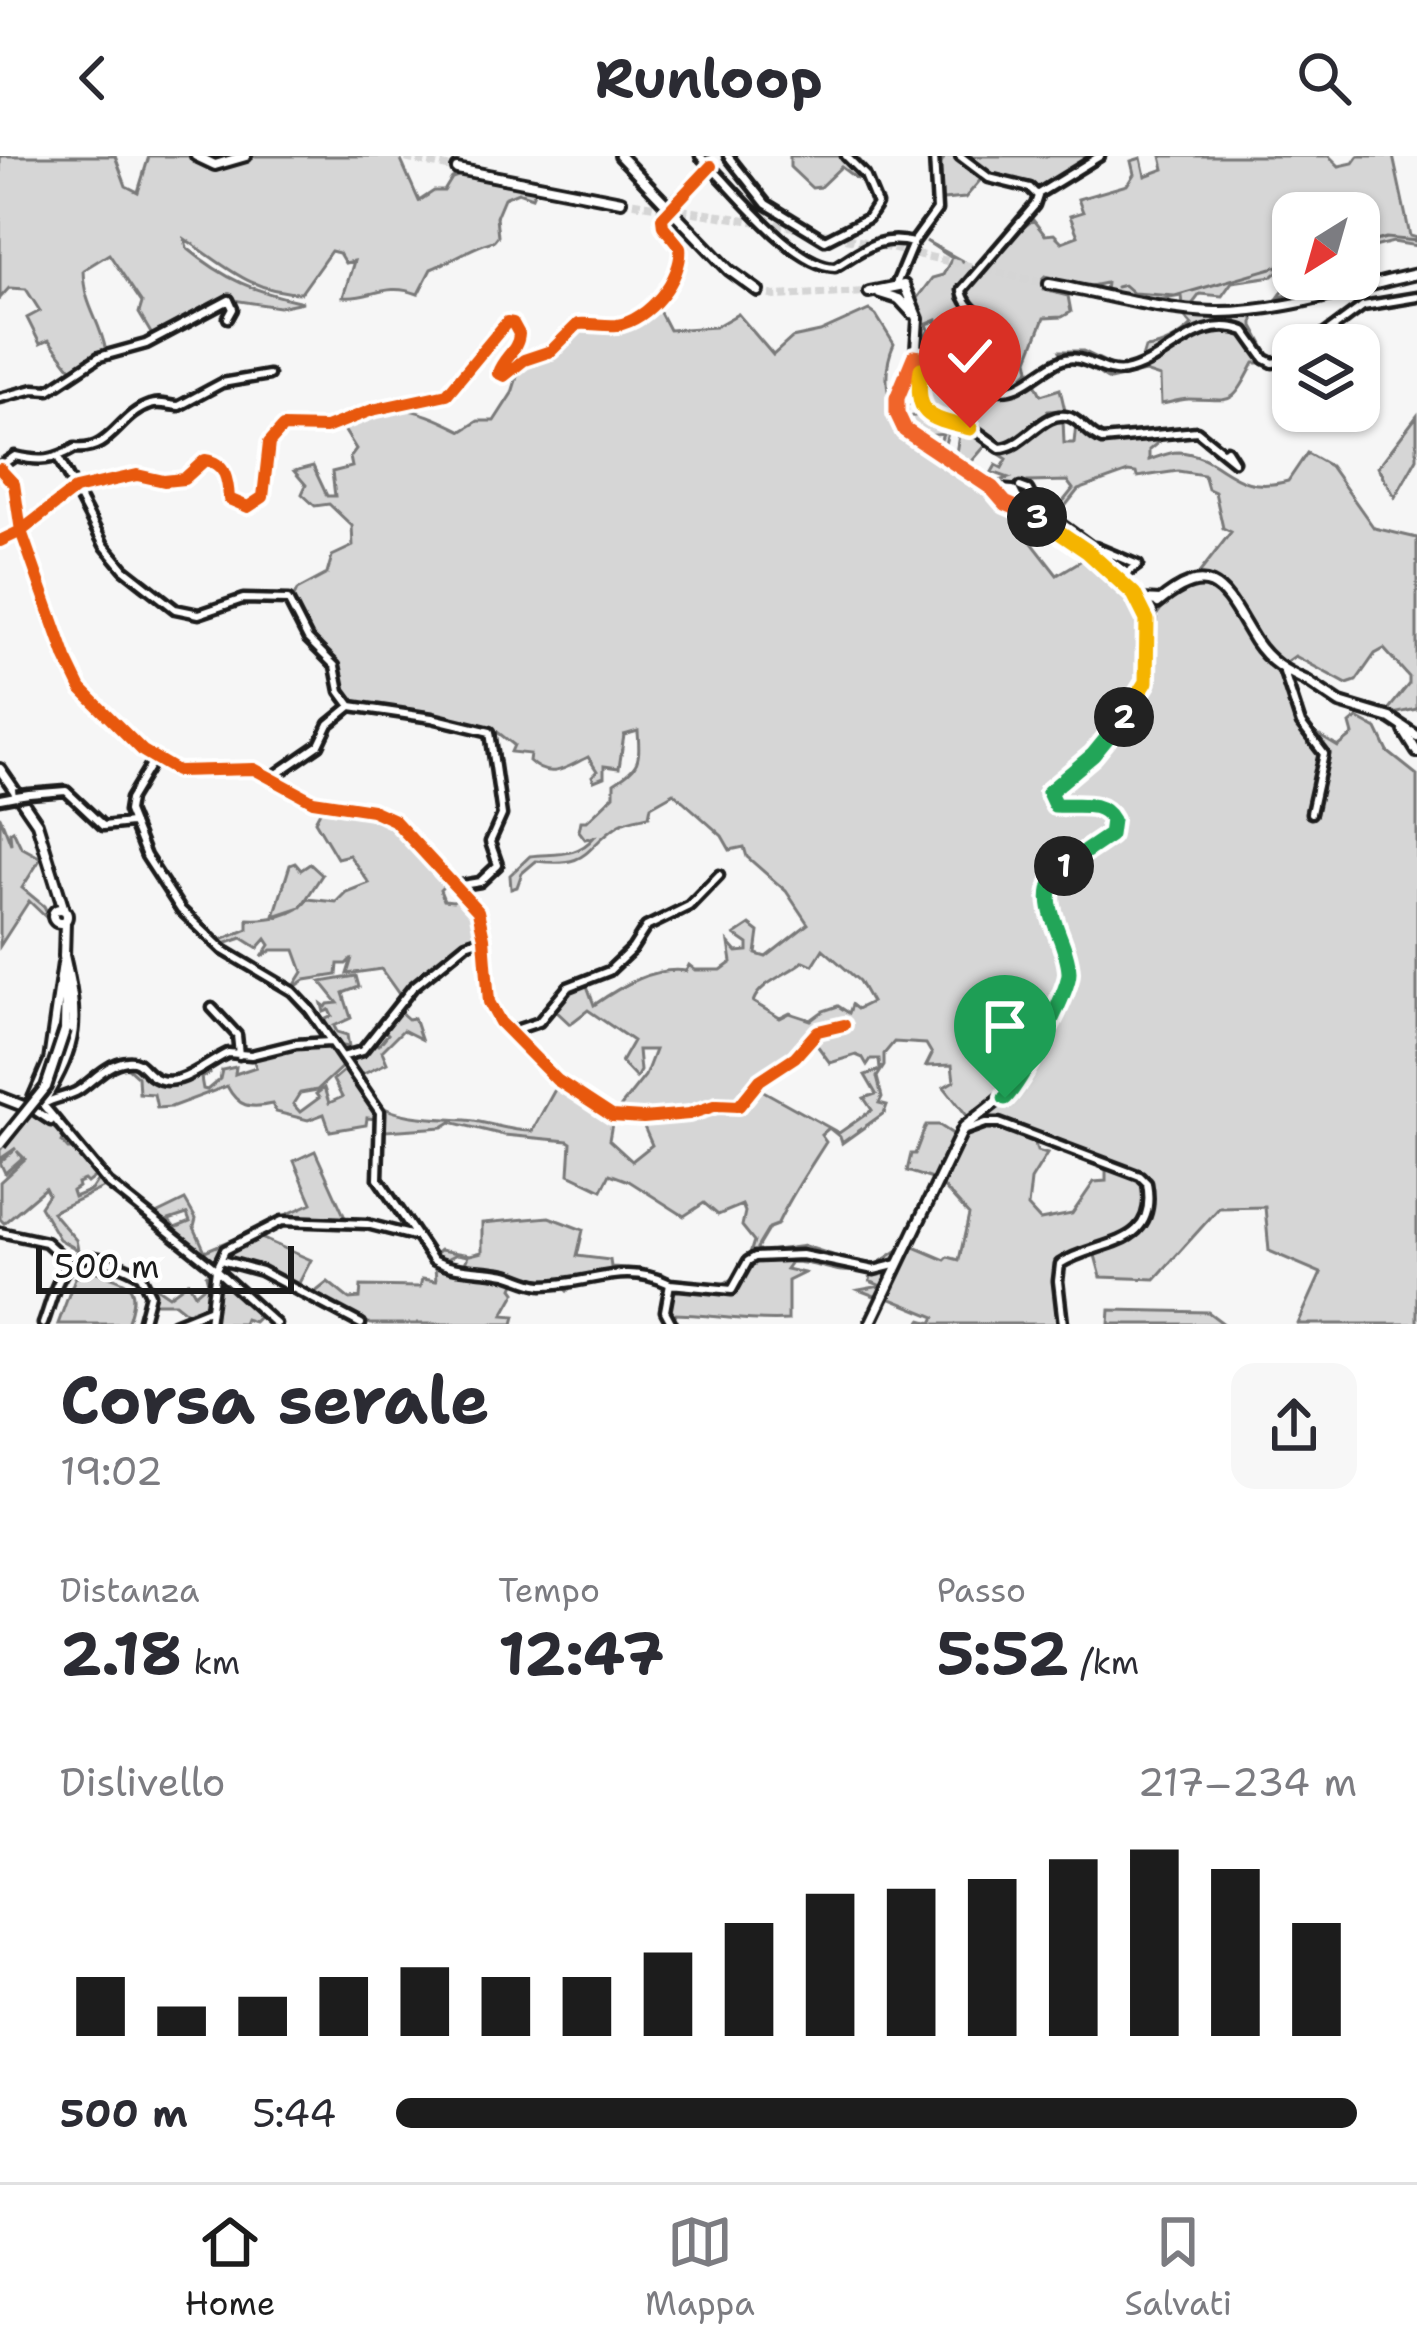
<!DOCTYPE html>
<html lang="it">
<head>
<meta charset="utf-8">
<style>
  :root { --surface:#fff; --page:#f7f7f7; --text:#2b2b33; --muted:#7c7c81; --line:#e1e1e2; --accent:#1c1c1c }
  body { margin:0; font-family:"Shantell Sans",sans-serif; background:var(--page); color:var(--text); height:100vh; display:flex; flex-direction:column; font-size:45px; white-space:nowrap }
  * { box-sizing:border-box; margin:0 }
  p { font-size:39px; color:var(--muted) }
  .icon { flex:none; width:66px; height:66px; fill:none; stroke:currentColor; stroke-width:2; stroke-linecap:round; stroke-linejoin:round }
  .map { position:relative; height:1168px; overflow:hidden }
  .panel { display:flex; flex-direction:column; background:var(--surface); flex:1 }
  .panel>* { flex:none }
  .needle { width:78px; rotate:217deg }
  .controls { position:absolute; left:1272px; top:36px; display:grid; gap:24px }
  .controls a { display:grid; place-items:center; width:108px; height:108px; border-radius:24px; background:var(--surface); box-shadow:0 3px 9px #0004; font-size:60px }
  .scale { position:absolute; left:36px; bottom:30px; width:258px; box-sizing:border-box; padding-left:12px; border:6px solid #1c1c1c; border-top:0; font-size:33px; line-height:42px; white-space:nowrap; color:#1c1c1c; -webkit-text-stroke:9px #fff; paint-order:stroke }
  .pin { position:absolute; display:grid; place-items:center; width:102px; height:102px; color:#fff; margin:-123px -51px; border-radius:50% 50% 50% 0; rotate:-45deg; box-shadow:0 0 12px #0007 }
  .pin .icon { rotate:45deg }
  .km { position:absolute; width:60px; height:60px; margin:-30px; border-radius:50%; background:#222; color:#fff; font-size:33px; line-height:60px; text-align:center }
  .round { display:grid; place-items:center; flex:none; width:126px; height:126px; border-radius:24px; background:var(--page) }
  .summary { display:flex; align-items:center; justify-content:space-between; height:204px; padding:0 60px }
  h1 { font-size:66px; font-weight:700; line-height:90px }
  .figures { display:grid; grid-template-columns:repeat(3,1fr); gap:18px; height:204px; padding:12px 60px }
  .figures div { display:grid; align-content:center }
  .figures b { font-size:60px; font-weight:700 }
  .figures small { font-size:33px; font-weight:400 }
  .figures p { font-size:33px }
  .chart { height:336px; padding:24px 60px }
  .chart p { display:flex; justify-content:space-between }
  .chart svg { width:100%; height:216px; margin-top:12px; stroke:var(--accent); stroke-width:6 }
  ul { padding:0 60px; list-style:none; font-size:39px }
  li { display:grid; grid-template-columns:192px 144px 1fr; align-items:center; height:90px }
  li i { height:30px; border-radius:15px; background:var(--accent) }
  header { display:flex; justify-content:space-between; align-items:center; height:156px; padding:0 60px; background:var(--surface); font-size:54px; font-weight:700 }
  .dock { display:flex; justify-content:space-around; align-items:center; height:168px; border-top:3px solid var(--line); background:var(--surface); font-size:33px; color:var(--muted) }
  .dock a { display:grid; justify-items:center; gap:6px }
  .dock .on { color:var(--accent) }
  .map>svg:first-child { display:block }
  .green { fill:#d6d6d6; stroke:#797979; stroke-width:3; fill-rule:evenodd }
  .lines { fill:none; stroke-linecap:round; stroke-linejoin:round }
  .stream { stroke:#727272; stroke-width:3 }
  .major-tunnel { stroke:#d5d5d5; stroke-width:8; stroke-dasharray:8 4; stroke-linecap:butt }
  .minor-casing { stroke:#1c1c1c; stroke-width:15 }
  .major-casing { stroke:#1c1c1c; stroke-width:16 }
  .minor { stroke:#fff; stroke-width:6 }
  .major { stroke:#fff; stroke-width:8 }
  .minor-bridge-casing { stroke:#1c1c1c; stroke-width:15; stroke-linecap:butt }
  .major-bridge-casing { stroke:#1c1c1c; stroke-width:16; stroke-linecap:butt }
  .minor-bridge { stroke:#fff; stroke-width:6 }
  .major-bridge { stroke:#fff; stroke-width:8 }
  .cycleway-casing { stroke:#fff; stroke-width:20 }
  .cycleway { stroke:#e8590c; stroke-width:12 }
  .split-1-casing { stroke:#fff; stroke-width:24 }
  .split-2-casing { stroke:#fff; stroke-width:24 }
  .split-3-casing { stroke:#fff; stroke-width:24 }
  .split-4-casing { stroke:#fff; stroke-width:24 }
  .split-5-casing { stroke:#fff; stroke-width:24 }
  .split-1 { stroke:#22a559; stroke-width:15 }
  .split-2 { stroke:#22a559; stroke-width:15 }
  .split-3 { stroke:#f5b400; stroke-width:15 }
  .split-4 { stroke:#f0652b; stroke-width:15 }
  .split-5 { stroke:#f5b400; stroke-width:15 }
</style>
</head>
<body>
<header><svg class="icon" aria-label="back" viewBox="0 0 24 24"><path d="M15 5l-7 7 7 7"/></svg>Runloop<svg class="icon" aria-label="search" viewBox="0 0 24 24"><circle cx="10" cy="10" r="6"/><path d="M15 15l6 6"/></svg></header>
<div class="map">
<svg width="1417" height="1168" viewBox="0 0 1417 1168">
  <rect width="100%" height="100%" fill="#f6f6f6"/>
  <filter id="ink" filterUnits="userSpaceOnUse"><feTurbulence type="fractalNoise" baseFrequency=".00833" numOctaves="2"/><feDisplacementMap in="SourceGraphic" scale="24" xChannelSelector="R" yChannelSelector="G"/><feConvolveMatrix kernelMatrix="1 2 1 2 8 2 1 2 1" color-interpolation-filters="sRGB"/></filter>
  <g filter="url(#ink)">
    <path class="green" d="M0,0H115L126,30L138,36L149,0H399L419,45L434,35H444L452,22L467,17L536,32L532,41L518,36L504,42L496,61L498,80L494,85C474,89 452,105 431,113L418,138C385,125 371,144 343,141L354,105L345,107L339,97L331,95L301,137C249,136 225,109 185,83L187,92C224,123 255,136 303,146L279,151L227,143L158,180L152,179L139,157L142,147L109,98L83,114C84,151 99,161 106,195L91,207L73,215L49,184L40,188L27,162L40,155L26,133L9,132L0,142Z
      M856,0L867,13L857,23L841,11L820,31L812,32L790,11V0Z
      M945,0H957L983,21L965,42L942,44L941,8Z
      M966,0H1097L1041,34L997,22Z
      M1161,0H1329L1339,10L1353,7L1358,0H1393L1410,80L1417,82V90L1393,86L1359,95V57H1293V123H1313V132L1303,127L1295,130L1291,138L1278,142L1286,131L1284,113H1281L1273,120L1232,126L1222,140L1200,138L1191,150L1183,148L1182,140L1157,144L1105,135L1106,127L1086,131L1045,120L1041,124L1044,134L1068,140L1071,156L1062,161L1044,162L1028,203L1030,213C1016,228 1008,237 988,226C997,247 1019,232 1033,223L1041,239L1060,233L1066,259L1059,254L1048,255L1051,261L1063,264L1064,287H1074L1076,268C1108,295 1127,286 1166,280L1149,294V304C1158,301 1169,296 1178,296C1223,298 1231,341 1288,325L1307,297L1330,310L1374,372L1417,382V553L1393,558L1388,554L1409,528V521L1384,493L1375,498L1356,525L1347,528L1295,500L1284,508C1240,478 1255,447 1197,420L1231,376L1223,372L1215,336L1208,333L1204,319L1178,315L1137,321L1136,317L1128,316L1078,334L1058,359L1054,357L1073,333L1067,325L1029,326L1040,342L1037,346L1026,329L1007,330L997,326L1009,322L992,316L996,309L1002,312L1007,303L986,289L967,311L955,304L960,272L950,270L943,295L938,292L943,278L920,281L913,276L908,263L903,264L900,242L920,206L917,246L906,249L908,261L926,258L920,244L926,235L935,232L937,219L950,220L956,215L951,207L931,203L923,212L924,189H940V197L945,200L949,188L945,185L964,183L958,173H946L945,182H927L940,173L937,164L927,168L929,174L922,185V160L914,146L932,122L943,119L952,102L926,85L975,112L960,131L957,142L968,154L986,162L969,149L965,135C985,109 1007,83 1033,64L1045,79L1054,78L1062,86L1078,80L1070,60L1083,56L1078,43L1127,29L1134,18L1131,5L1141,2L1145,20L1164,13Z
      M655,147L669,174L715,171L738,158L773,199L792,182L820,176L869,154L876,159L894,188C881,217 887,248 903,275L1019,354L1015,365L1057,419L1087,401C1134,445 1141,440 1145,507L1149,508C1150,473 1149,458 1178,437C1232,398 1292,542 1307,579L1315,577L1338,591L1353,579L1350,568L1357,562L1377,573L1388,596L1417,619V1168H1298L1321,1117L1269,1095L1265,1051L1219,1052L1155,1123L1101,1121L1093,1092L1064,1102L1054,1115L1059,1168H919L921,1164L932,1167L935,1161L886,1141L910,1089L945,1104L948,1101L959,1104L969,1059L939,1026C968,971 973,957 1034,983L1037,995L1047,998L1031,1024L1028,1051L1040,1064L1072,1058L1094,1026L1106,1025V1014L1021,972L989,963L970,972L983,952L968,961L944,931L954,925L952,909L926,910L932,898L926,888L894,886L884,898V910L877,921L882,941L879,947L887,949L884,957L842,987L840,981L829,972L821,979L826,986C809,1013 791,1039 777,1069L769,1072L757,1092L761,1096L805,1090L848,1104L877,1108L901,1092L880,1142L859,1134L881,1130L870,1125L871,1118C860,1115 851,1116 841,1115C824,1112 810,1106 791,1106L786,1113L804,1117L788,1125V1164C747,1167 706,1157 667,1158L666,1131L628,1119L604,1124L602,1121L573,1128L567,1135L557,1125L538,1127L464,1110L468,1100L457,1098L447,1103L446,1108L432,1101L440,1094L470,1099L482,1096V1067L549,1061L583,1074L577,1100L610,1104L611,1111C668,1112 731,1168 754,1085L742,1070L745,1056L742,1049L718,1059L704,1047L684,1060L629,1025L610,1018L602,1034L569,1018L571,987L568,985L504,979L451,966L443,971L386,975L379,948C397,964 449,962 474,965C494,968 510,975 532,975L558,928L613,962L609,984L632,1005L652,989L641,964L739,951L758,932L839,977L872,954L864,942L876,938L865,919L880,914L879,903H871L867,909L863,902L856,899L830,907L814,885L798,904C763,909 763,927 738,948L717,945L682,957L614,959L645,920L655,894H638L640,915L636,922L621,906L633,885L588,854L570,868L555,854L573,830L586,827L594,849C621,830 655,810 686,815L689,809L695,814H721L732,806L729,787L737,796L748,795V788L735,779L750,769L759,776L756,798L766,801L808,768L786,735L747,701L744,691L730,694L722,680L674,637L651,650L649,660C640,662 628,663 620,668C583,691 593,712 536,705L522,717L517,731L511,733L510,719L530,700C555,697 577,702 594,681L585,683L579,675L581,665H587L614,639V627C640,611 640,606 638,575L624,579L619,612L604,610V621L594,625L592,620L597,615L588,601C568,610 551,626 529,605L530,598L511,596L514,589L491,571L356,549L341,532L337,512L309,482L292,445L297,434L327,418L332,400L353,390L352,370L329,348L315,350L302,338L306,329L294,315L313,310L327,340H335L332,316L352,311L350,301L356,293L341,269C397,247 408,248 462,275L478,265H494L512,237L521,208L536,197L580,166L620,163ZM823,793L859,825L871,846L857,853L852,849L849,857L838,850L823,855L811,864L790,857L780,862L753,846C760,826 787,819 804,805L813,809Z
      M1198,158H1253V170L1267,196L1264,207H1254C1230,253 1234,243 1189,243C1179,243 1171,247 1161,248L1160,221L1145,216L1110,224C1090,216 1087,196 1063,201L1060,195H1083L1122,214L1141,205L1145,192C1162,191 1180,181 1192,169L1185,161Z
      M1417,260V302L1395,341L1378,311Z
      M323,650C394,654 399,671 445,721L446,728L440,734L444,744L453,745L461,740L478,760L481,780L401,841L381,813L347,818L352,802L346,808H338L337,819L305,824L293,832L303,816L295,794H272L262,801L270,789L266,783L258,792L242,782L224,788L219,785L248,773V763C268,764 297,760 308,743L336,746L346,736L369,727L349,699L337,702L315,665Z
      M0,660L11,688L10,676L13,674L21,691L41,702L22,732L44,750L53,768L29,745L0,790Z
      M295,707L301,714L310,708L322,719L301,751L274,760L290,709Z
      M356,820L359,831L343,837L351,862L334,870L337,876L347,879L349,891L337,889L320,866L332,860L329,854L324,856L322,848L326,851L328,848L338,847L321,826Z
      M398,854L408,863L414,862L421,883L403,874L382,895L387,907L359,920L351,903L371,886L379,889L388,878L382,872Z
      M296,889L329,890L345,908L317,934L300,937L293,948L300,956L319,942L316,938L324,932L329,947L342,941L333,924L347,912L377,955L379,968L376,963L367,962L366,969L330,975L324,958L308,964L276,956L272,948C250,953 238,951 227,930L171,951L157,952L154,938L139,937L138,921L128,912L116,910L133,906L164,929L209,913L210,917L201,922L203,933L207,934L220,923L222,914L236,911L235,918L256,911L252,900Z
      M33,957L65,980L62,986L68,993H74L96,1020L87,1027L84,1024L77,1027L78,1031L72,1035L74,1041L91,1034L99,1022L107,1030L52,1056L76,1084L78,1094L59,1083L40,1050L48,1038L45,1032L4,1067L0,1063V1026L25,1003L17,995L22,1002L5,1017L0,1006L16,992L0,1003V994Z
      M926,969H939L956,980L935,1024L907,1015L911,998H915Z
      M315,995L346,1064L281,1061L312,1047L294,1005Z
      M185,1044L196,1063L194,1071L205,1095L238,1081L224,1092L216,1106L167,1070L170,1066L175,1072L190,1066L187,1058L163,1066L154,1059Z
      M254,1079L311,1104L296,1133L262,1114L223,1102L227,1095Z
      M435,1110L517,1123L513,1132L516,1136L503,1159L515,1160L513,1168H371L352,1159L351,1163L309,1141L328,1126L349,1143L360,1142L361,1130L420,1131L422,1123L436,1125Z
      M92,1114C129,1128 142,1125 127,1168H58L75,1122Z
      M212,1114L210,1147L190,1159L175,1147H155L150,1127L169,1140L188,1126L195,1138L208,1127L206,1119Z
      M218,1119L260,1160L254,1166L245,1163L243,1168H211Z
      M1110,1154L1208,1156L1224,1168H1109Z"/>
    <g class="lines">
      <path class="stream" d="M1359,90L1386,82L1417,85
        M1116,131L1124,129L1133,137L1175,140L1293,106"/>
      <path class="major-tunnel" d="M394,0L457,13
        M621,45L806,73L1049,128
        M758,135L774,140L869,136"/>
      <g class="minor-casing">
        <path id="minor" d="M700,0C733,31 792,110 835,111C863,94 879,78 913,87
          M728,0L766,48L825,84L868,62L877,48L865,19L846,0
          M960,0L989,22L1030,32L1038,40L1035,49L962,134C965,157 993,162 998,184C1001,197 993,212 990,225L995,233C1021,239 1039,213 1062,204C1084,196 1102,219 1125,215C1168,206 1196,157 1245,175L1265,203L1273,207L1293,203
          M1038,38L1100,0
          M677,43L711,10
          M896,128L913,87L937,54L934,0
          M1310,189L1363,150L1417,141
          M914,201L921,202L918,241L925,256L938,264L975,274L1000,292C1025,292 1044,252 1070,261C1082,266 1089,279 1102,284L1197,275L1234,305L1227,294
          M0,242L34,233L49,234L99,201L146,188L229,144L233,153L228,162
          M59,303L104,389L124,413L175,453L199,458L243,443L288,444L308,483L335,510L340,535L351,550
          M0,310L15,300C40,306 53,305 75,292C111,296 118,259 150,249C160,245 168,250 179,250L222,227L269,219
          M0,313L14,328L21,375L66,502L81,533L143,595L177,615L254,613L313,645L372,654L394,664L478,755L484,782L489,846L500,866L557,924L612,960L643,962L689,958L717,949L739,950L760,924L795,901L818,875L844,869
          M1020,331L1028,334L1036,350L1127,417L1138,409L1095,391
          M0,385L21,375L75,333L137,319L164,325L184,323L205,304C226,307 228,325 229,343L248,351L263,341L269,287L283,271L326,272L372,254L447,238L507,166L513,167L519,178C518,195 503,201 498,217L504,220L524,204L551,195L578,168C591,167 604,170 617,169C648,165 684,121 680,91L663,70L664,57
          M1284,516L1301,568L1324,598L1311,657
          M154,603L130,643L128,655L146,700L181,754L223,794L292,835L309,853L380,956L378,1023L433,1104C455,1116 482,1113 506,1118C518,1121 529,1128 542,1129C589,1129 623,1105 670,1128L665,1155L672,1168
          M271,622L319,589L329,568L351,550L432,562L490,576L502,659L490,686L498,709L480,726L456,730
          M29,638L66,635L103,670L131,667
          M0,643L16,640
          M212,852L237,879L239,899
          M512,879L515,874L539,866L568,831L609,815L632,793L646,771L689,750L719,719
          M342,901L362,895L413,831L466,788L484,782
          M44,948C55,941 69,941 79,934C95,923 106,908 127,905C139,903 142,912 151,919C175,938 207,906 228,897L251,899L296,888L330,886
          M44,950L108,1027L213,1111L276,1168
          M37,956L51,965
          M961,976L986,967H999L1140,1020L1147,1027C1159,1094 1097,1083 1060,1108L1058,1125L1063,1168
          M0,1076L46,1086L69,1107
          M221,1104L261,1115L361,1168
          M670,1128L732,1134L748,1105L755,1101L802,1099L874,1114L898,1108
          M43,1168C55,1136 62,1088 106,1104C119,1109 131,1112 141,1120L150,1138L142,1168
          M174,1168L211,1153
          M209,1168L216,1113L225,1094L282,1065L367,1068L414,1080"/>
      </g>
      <g class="major-casing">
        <path id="major" d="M196,0L215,9L246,0
          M620,0L729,114L758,135
          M457,13L621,45
          M1049,128C1104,138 1160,155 1215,156C1282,157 1352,132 1417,118
          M869,136L904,129L918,163L916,193L897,241V257L906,274L992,332L1005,347L1021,351L1087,395L1142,444L1160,445
          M880,137L899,143L912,157
          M999,334L1013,335L1021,351
          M1158,447C1215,399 1226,439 1255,485C1269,506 1285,515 1307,525
          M1307,525L1340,547L1390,562L1417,580
          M1404,575L1417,596
          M0,613L37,667L64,754
          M53 760a7 7 0 1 1 14 0a7 7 0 1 1-14 0Z
          M64,801L65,765
          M65,874L66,821
          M0,941L31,953
          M33,942L49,905L63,807
          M43,946C79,886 79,866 64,799
          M870,1168L964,971L1015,931L1067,828C1073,793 1031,750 1056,718C1069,701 1094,693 1110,679L1112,664L1100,651L1056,649L1049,636L1093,599L1143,535L1150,456"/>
      </g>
      <use href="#minor" class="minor"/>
      <use href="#major" class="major"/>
      <g class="minor-bridge-casing">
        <path id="minor-bridge" d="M664,57L677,43
          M16,640L29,638"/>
      </g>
      <g class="major-bridge-casing">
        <path id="major-bridge" d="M0,988L46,931L65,874"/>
      </g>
      <use href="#minor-bridge" class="minor-bridge"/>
      <use href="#major-bridge" class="major-bridge"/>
      <g class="cycleway-casing">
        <path id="cycleway" d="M0,313L14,328L21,375L66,502L81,533L143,595L177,615L254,613L313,645L372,654L394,664L478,755L484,782L489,846L500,866L557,924L612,960L643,962L689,958L717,949L739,950L760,924L795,901L818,875L844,869
          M0,385L21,375L75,333L137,319L164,325L184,323L205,304C226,307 228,325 229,343L248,351L263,341L269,287L283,271L326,272L372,254L447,238L507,166L513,167L519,178C518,195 503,201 498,217L504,220L524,204L551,195L578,168C591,167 604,170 617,169C648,165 684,121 680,91L663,70L662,62L711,10"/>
      </g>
      <use href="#cycleway" class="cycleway"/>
    </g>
  </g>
  <g class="lines" filter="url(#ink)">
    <g class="split-1-casing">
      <path id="split-1" d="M1005,942C1020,927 1070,835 1069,816C1067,778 1029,743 1064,710"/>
    </g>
    <g class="split-2-casing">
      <path id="split-2" d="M1064,710L1110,679L1112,664C1101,643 1076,651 1055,649L1049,636L1093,599L1124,561"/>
    </g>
    <g class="split-3-casing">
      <path id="split-3" d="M1037,361L1087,395L1134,438L1147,464L1146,526L1124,561"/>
    </g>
    <g class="split-4-casing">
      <path id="split-4" d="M921,213V202L914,201L897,242V257L905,274L992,332L1005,347L1037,361"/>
    </g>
    <g class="split-5-casing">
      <path id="split-5" d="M921,213C914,260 928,262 970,272"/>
    </g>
    <use href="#split-1" class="split-1"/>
    <use href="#split-2" class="split-2"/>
    <use href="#split-3" class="split-3"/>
    <use href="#split-4" class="split-4"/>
    <use href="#split-5" class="split-5"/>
  </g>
</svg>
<div class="controls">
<a><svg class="needle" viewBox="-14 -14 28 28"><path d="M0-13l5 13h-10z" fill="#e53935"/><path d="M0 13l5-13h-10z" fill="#7c7c81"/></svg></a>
<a><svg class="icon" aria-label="layers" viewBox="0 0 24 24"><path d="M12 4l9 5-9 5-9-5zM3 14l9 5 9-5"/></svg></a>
</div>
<div class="scale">500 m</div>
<div class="pin" style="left:1005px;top:942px;background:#1e9e55"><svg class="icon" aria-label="arrive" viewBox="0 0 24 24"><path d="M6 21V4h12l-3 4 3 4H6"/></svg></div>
<div class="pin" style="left:970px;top:272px;background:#d93025"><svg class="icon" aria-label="check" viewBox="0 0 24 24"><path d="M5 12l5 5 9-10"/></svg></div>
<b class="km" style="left:1064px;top:710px">1</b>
<b class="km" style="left:1124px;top:561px">2</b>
<b class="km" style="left:1037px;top:361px">3</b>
</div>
<section class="panel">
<div class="summary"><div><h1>Corsa serale</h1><p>19:02</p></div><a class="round"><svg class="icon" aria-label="share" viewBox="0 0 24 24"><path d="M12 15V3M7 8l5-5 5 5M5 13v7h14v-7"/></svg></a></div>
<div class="figures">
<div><p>Distanza</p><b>2.18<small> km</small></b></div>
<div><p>Tempo</p><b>12:47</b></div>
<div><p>Passo</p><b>5:52<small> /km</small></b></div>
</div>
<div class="chart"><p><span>Dislivello</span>217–234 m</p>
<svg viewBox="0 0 160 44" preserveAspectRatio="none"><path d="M5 44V32M15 44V38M25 44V36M35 44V32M45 44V30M55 44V32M65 44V32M75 44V27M85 44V21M95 44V15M105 44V14M115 44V12M125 44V8M135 44V6M145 44V10M155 44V21"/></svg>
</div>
<ul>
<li><b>500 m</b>5:44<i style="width:100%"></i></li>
</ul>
</section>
<nav class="dock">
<a class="on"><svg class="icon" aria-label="home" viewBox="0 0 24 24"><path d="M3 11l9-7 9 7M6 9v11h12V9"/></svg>Home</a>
<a><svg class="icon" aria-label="map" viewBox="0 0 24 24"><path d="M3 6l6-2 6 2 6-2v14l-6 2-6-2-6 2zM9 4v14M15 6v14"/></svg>Mappa</a>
<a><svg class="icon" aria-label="saved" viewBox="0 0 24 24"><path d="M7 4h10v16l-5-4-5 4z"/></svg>Salvati</a>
</nav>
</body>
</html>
